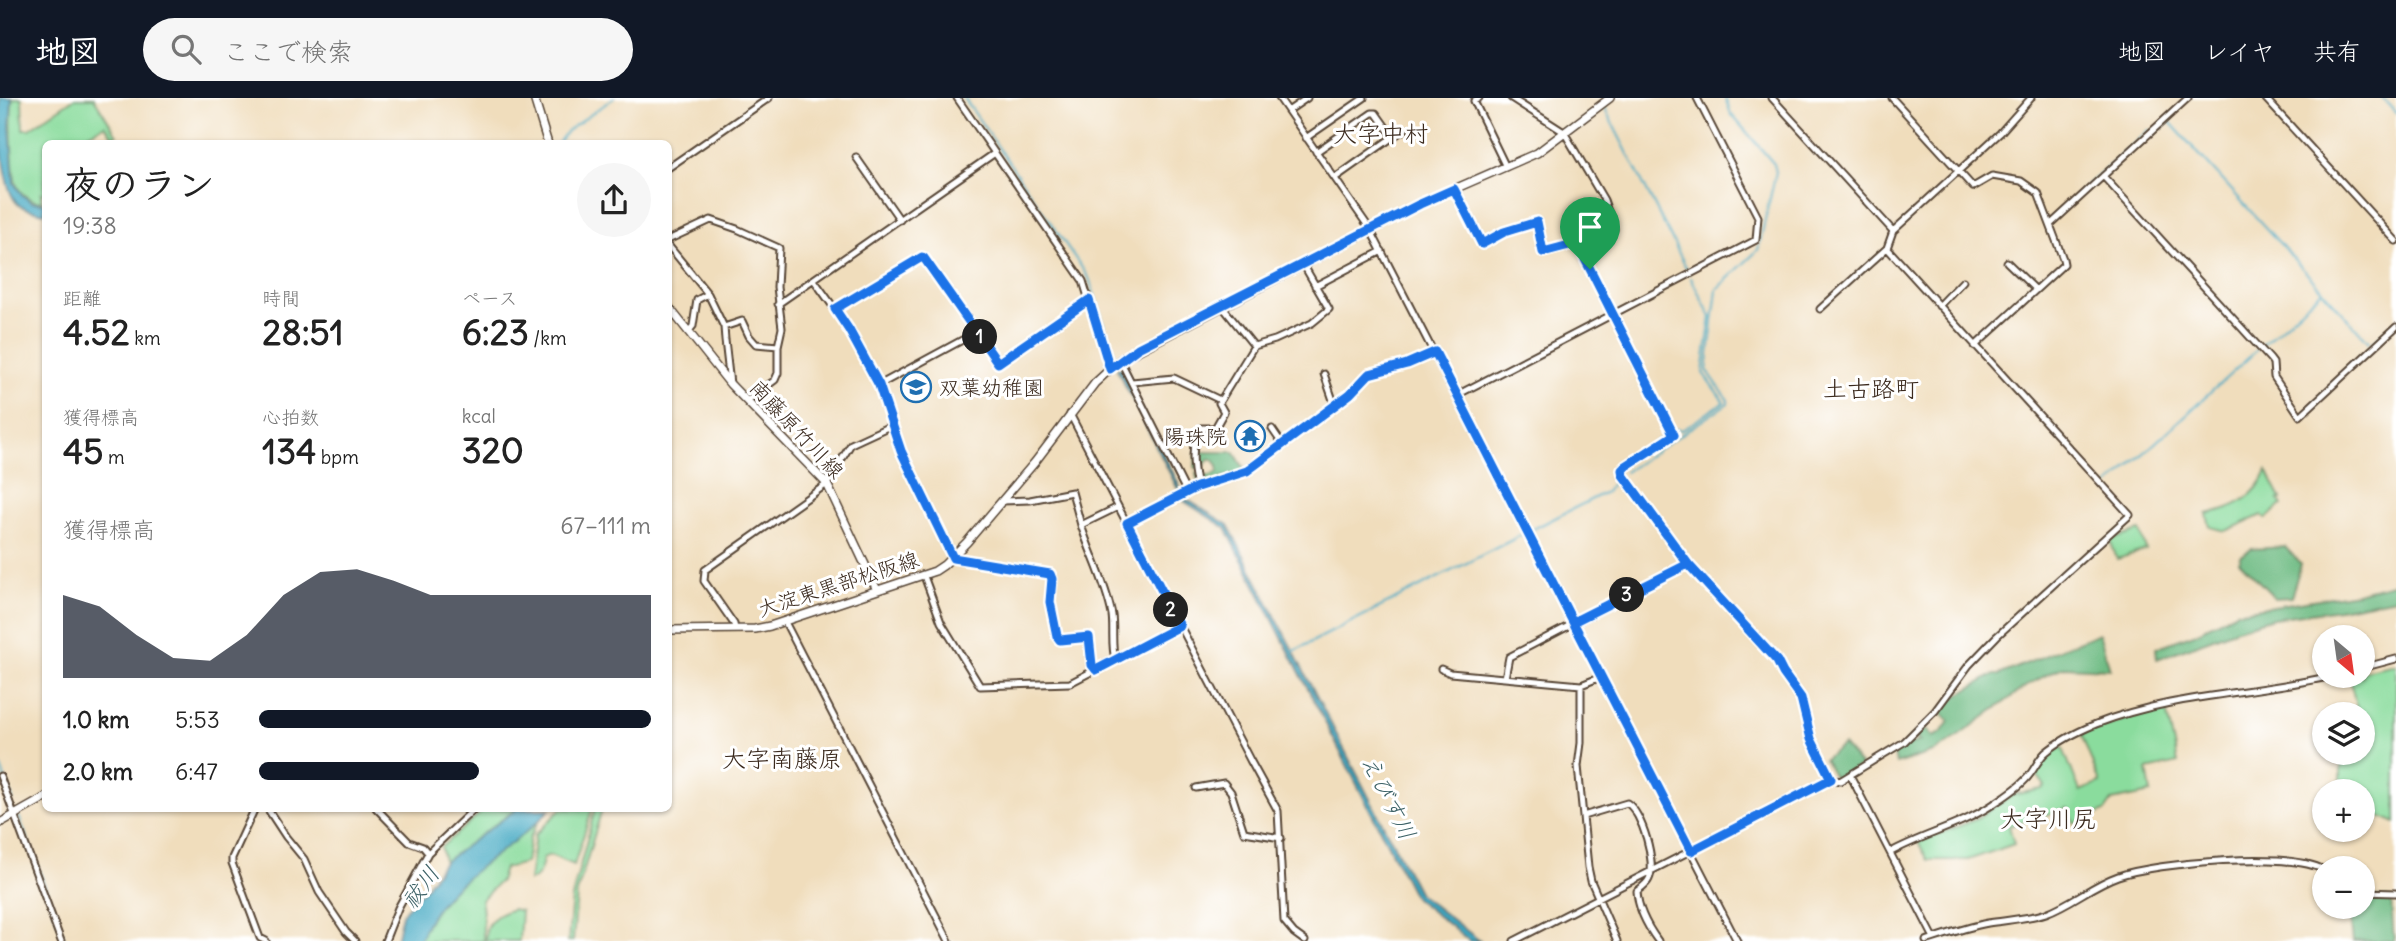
<!DOCTYPE html>
<html lang="ja">
<head>
<meta charset="utf-8">
<style>
  :root { --surface:#fff; --page:#f6f6f6; --text:#222; --muted:#767676; --accent:#111827 }
  body { margin:0; font-family:Delius,"Klee One",sans-serif; background:var(--page); color:var(--text); height:100vh; display:flex; flex-direction:column; font-size:26px; white-space:nowrap }
  * { box-sizing:border-box; margin:0 }
  p { font-size:23px; color:var(--muted) }
  .icon { flex:none; width:38px; height:38px; fill:none; stroke:currentColor; stroke-width:2; stroke-linecap:round; stroke-linejoin:round }
  .map { position:relative; flex:1; overflow:hidden }
  .panel { position:absolute; left:42px; top:42px; width:630px; height:672px; display:flex; flex-direction:column; background:var(--surface); border-radius:10px; box-shadow:0 2px 5px #0004 }
  .panel>* { flex:none }
  .needle { width:46px; rotate:151deg }
  .buttons { position:absolute; left:2312px; top:527px; display:grid; gap:14px }
  .buttons a { display:grid; place-items:center; width:63px; height:63px; border-radius:50%; background:var(--surface); box-shadow:0 2px 5px #0004; font-size:35px }
  .pin { position:absolute; display:grid; place-items:center; width:60px; height:60px; color:#fff; margin:-72px -30px; border-radius:50% 50% 50% 0; rotate:-45deg; box-shadow:0 0 7px #0007 }
  .pin .icon { rotate:45deg }
  .km { position:absolute; width:35px; height:35px; margin:-18px; border-radius:50%; background:#222; color:#fff; font-size:19px; line-height:35px; text-align:center }
  .round { display:grid; place-items:center; flex:none; width:74px; height:74px; border-radius:37px; background:var(--page) }
  .summary { display:flex; align-items:center; justify-content:space-between; height:119px; padding:0 21px }
  h1 { font-size:38px; font-weight:800; line-height:52px }
  .metrics { display:grid; grid-template-columns:repeat(3,1fr); gap:10px; height:119px; padding:7px 21px }
  .metrics div { display:grid; align-content:center }
  .metrics b { font-size:35px; font-weight:800 }
  .metrics small { font-size:19px; font-weight:400 }
  .metrics p { font-size:19px }
  .chart { height:196px; padding:14px 21px }
  .chart p { display:flex; justify-content:space-between }
  .chart svg { width:100%; height:126px; margin-top:7px; fill:var(--accent); opacity:.7 }
  ul { padding:0 21px; list-style:none; font-size:23px }
  li { display:grid; grid-template-columns:112px 84px 1fr; align-items:center; height:52px }
  li i { height:18px; border-radius:9px; background:var(--accent) }
  header { display:flex; align-items:center; gap:42px; box-sizing:border-box; height:98px; padding:0 35px; background:var(--accent); color:#fff }
  header strong { font-size:33px }
  nav { display:flex; gap:38px; margin-inline-start:auto; font-size:24px }
  .search { width:490px; height:63px; background:var(--page); display:flex; align-items:center; gap:18px; box-sizing:border-box; padding:0 24px; border-radius:38px; color:var(--muted); font-size:26px }
  .map>svg:first-child { display:block }
  .green { fill:#8adc9d; stroke:#62835e; stroke-width:2 }
  .forest { fill:#6fbc84; stroke:#557351; stroke-width:2 }
  .water { fill:#42a8c2; stroke:#3e6970; stroke-width:2 }
  .lines { fill:none; stroke-linecap:round; stroke-linejoin:round }
  .stream { stroke:#42a8c2; stroke-width:2 }
  .minor-casing { stroke:#564536; stroke-width:9 }
  .major-casing { stroke:#564536; stroke-width:10 }
  .minor { stroke:#fff; stroke-width:5 }
  .major { stroke:#fff; stroke-width:7 }
  .route-casing { stroke:#fff; stroke-width:14 }
  .route { stroke:#1a73e8; stroke-width:9 }
  .labels { text-anchor:middle; dominant-baseline:central; stroke-width:6; stroke-linejoin:round; paint-order:stroke }
  .poi-label { font-size:21px; fill:#3b2a1e; stroke:#fff; text-anchor:start }
  .street-label { font-size:21px; fill:#3b2a1e; stroke:#fff }
  .water-label { font-size:23px; font-style:italic; fill:#3e6368; stroke:#fff }
  .quarter-label { font-size:24px; fill:#3b2a1e; stroke:#fff }
</style>
</head>
<body>
<header>
<strong>地図</strong>
<div class="search"><svg class="icon" aria-label="search" viewBox="0 0 24 24"><circle cx="10" cy="10" r="6"/><path d="M15 15l6 6"/></svg>ここで検索</div>
<nav><a>地図</a><a>レイヤ</a><a>共有</a></nav>
</header>
<div class="map">
<svg width="2396" height="843" viewBox="0 0 2396 843">
  <rect width="100%" height="100%" fill="#fff"/>
  <filter id="ink" filterUnits="userSpaceOnUse"><feTurbulence type="fractalNoise" baseFrequency=".0143" numOctaves="2"/><feDisplacementMap in="SourceGraphic" scale="14" xChannelSelector="R" yChannelSelector="G"/><feConvolveMatrix kernelMatrix="1 2 1 2 8 2 1 2 1" color-interpolation-filters="sRGB"/></filter>
  <filter id="wash" filterUnits="userSpaceOnUse"><feTurbulence type="fractalNoise" baseFrequency=".00686" numOctaves="4" result="noise"/><feDisplacementMap in="SourceGraphic" scale="28" xChannelSelector="R" yChannelSelector="G"/><feGaussianBlur stdDeviation="1.57" result="paint"/><feColorMatrix in="noise" values="0 0 0 0 0 0 0 0 0 0 0 0 0 0 0 0 0 1.4 0 .05"/><feComposite in="paint" operator="in"/></filter>
  <g filter="url(#wash)">
    <rect width="100%" height="100%" fill="#f0ddbc"/>
    <path class="green" d="M13,0H22L23,31H29L75,0H94L117,37L113,39L105,27L88,36L94,45L46,46L45,96L41,95L42,104C31,103 20,97 16,85C12,73 10,13 13,0Z
      M2267,373L2281,401L2278,402L2282,407L2266,421L2262,417L2226,433L2210,429L2207,416C2234,410 2256,400 2267,373Z
      M2140,433L2146,452L2117,461L2110,442Z
      M2396,566V725L2363,711L2362,693H2341V655L2362,654V616H2358L2349,578H2362L2363,573Z
      M2166,612L2178,665L2147,672L2151,695L2112,703L2105,713L2074,726L2068,710L2009,728L2014,746L1968,762H1928L1918,744L1972,723L2012,697L2042,691L2045,688L2035,674L2042,662L2062,648L2080,693L2100,685L2081,636L2148,614Z
      M486,710L516,711L444,764L441,749Z
      M561,711H592L574,767L550,757L543,760C542,769 540,779 529,783L535,737Z
      M595,711H602L577,795L573,843H568L572,799Z
      M538,724L530,739L526,765L504,770L500,783L481,802C485,816 481,829 484,843H420C433,795 500,754 538,724Z
      M513,811L521,813L519,843H486C483,824 497,816 513,811Z"/>
    <path class="forest" d="M1196,354H1234L1244,370L1241,375L1198,386L1196,375L1200,378H1211L1218,374V368L1214,362H1209L1201,370H1195Z
      M2285,449L2301,466L2291,499L2275,500L2239,463L2240,458L2252,451Z
      M2396,485V500L2339,511L2273,520L2245,528L2157,561L2156,550L2202,533L2204,530L2236,514L2357,495Z
      M2099,535L2110,571L2063,569L2052,574L2029,586L1949,645L1936,653L1896,666L1894,655L1903,648L1920,643L1914,638L1919,632L1928,633L1932,639L1941,635L1949,623L1940,613L1954,600L1993,577H1999Z
      M1843,647L1861,668L1837,680L1834,679L1824,661Z
      M2363,799L2391,800L2394,843H2353L2349,809L2362,808Z"/>
    <path class="water" d="M0,0H12L10,29L14,85L22,97L32,104L45,105V115C37,113 27,112 19,107C0,91 0,27 0,0Z
      M1120,269L1186,401L1228,427L1419,796L1480,843H1470L1415,800L1226,430L1184,403L1117,271Z
      M517,711H550C513,754 437,784 420,843H396L402,816L426,789L444,764Z"/>
    <g class="lines">
      <path class="stream" d="M964,0L1089,180L1116,263
        M2382,0L2396,15
        M1604,9L1689,175
        M2153,36L2169,23L2369,244
        M557,46L567,33L614,0
        M2087,88L2149,32
        M2373,244L2396,224
        M2261,248L2321,193
        M1625,374L1728,305V302L1707,272L1717,191L1758,152L1776,74L1774,66L1731,16L1725,0
        M2108,388L2257,252
        M1294,553L1606,394L1618,377L1614,370L1676,331L1682,332L1724,304L1703,275L1711,219L1691,180
        M0,667L13,702
        M19,719L65,843"/>
    </g>
  </g>
  <g filter="url(#ink)">
    <g class="lines">
      <g class="minor-casing">
        <path id="minor" d="M957,0L1083,183L1110,271
          M1279,0L1370,131L1737,843
          M1479,0L1474,3L1506,69
          M1772,0L1893,133
          M1892,0L1973,89L1992,78L2021,83L2038,95L2063,161L2064,166L1975,248
          M2265,0L2396,143
          M1288,13L1307,0
          M1393,39L1405,31
          M1306,40L1364,0
          M1316,54L1372,15H1376L1393,39L1335,80
          M856,59L900,122
          M668,70L769,0
          M2103,78L2270,261L2273,265L2274,279L2300,318L2396,229
          M1454,91L1482,146L1504,134L1537,124L1543,154L1577,145L1614,131L1604,102L1564,34L1511,0
          M2051,126L2188,0
          M668,142L711,122L737,131L779,150L777,189L782,230L778,248V275L775,282L747,303
          M1577,145L1674,337L1623,370V377L1684,461L1778,563L1783,575L1801,600L1811,641L1831,681
          M668,147L708,196
          M2007,164L2035,191
          M814,182L850,232L879,287L901,353L953,460L1050,476L1052,481L1050,504L1057,538L1060,542L1089,539L1092,567L1096,572
          M1315,188L1382,153
          M778,206L995,55
          M1221,207L1254,248
          M1939,208L1963,183
          M835,211L922,159L924,160L977,234
          M1820,211L1887,150L1893,133L2000,35L2031,0
          M724,229L742,223L749,238L756,246L778,248
          M689,233L693,228L697,202L708,196L724,229L725,242L730,286
          M1120,262L1187,395
          M1324,276L1335,308
          M1132,284L1174,280L1220,302
          M879,287L977,234L998,265L1089,202
          M1457,297L1756,142L1758,119L1697,0
          M1070,316L1250,662L1278,713L1284,823L1294,835L1305,843
          M1272,331L1283,347
          M1197,389C1193,371 1189,346 1201,330H1215L1224,314L1219,305L1254,248L1275,242L1312,225L1329,211L1303,166
          M1002,403L1030,402L1072,394L1081,427
          M1127,425L1197,389L1247,373L1350,296L1369,276L1407,266L1435,254
          M924,478L941,524L980,588L1070,585L1179,528
          M785,524L949,843
          M735,531L734,526L704,483L705,472L827,386L851,346L892,327
          M1115,561C1111,548 1114,531 1112,517C1106,485 1091,458 1081,427L1118,409
          M2362,570L2396,561
          M1441,571L1450,575L1581,587L1601,579
          M1505,580L1509,559L1688,466
          M1581,587V645L1578,668L1588,769L1591,783L1617,843
          M1850,677L1934,840
          M0,678L61,843
          M1196,690L1224,685L1231,694L1244,734L1281,740
          M255,710L232,760V765L260,840L266,843
          M267,710L286,739L304,761L319,794L346,834L355,843
          M376,710L409,744L423,749L428,755
          M1583,718L1627,705C1642,714 1657,765 1649,781C1647,786 1641,790 1637,793C1638,812 1647,828 1658,843
          M1891,754C1924,736 1960,728 1992,707C2004,699 2017,691 2026,681C2034,673 2037,663 2045,655C2059,643 2079,633 2096,626C2172,596 2254,596 2332,578
          M2362,794L2396,795
          M385,843L398,810L428,755L475,710
          M1514,843L1831,681L1840,683L1904,644L1935,613L1969,567L1997,538L2130,417L1887,150
          M1926,843C1947,836 1967,829 1988,825C2007,822 2028,821 2046,815C2071,806 2092,787 2118,778C2156,765 2290,752 2324,772"/>
      </g>
      <g class="major-casing">
        <path id="major" d="M534,0L548,46
          M668,208L730,286L827,386L877,492
          M668,532L755,531L770,528L935,473L944,467L967,444L1035,364L1095,285L1120,262L1420,106L1537,55L1610,0
          M0,725L46,699"/>
      </g>
      <use href="#minor" class="minor"/>
      <use href="#major" class="major"/>
    </g>
  </g>
  <g class="lines" filter="url(#ink)">
    <g class="route-casing">
      <path id="route" d="M1590,171L1577,145L1543,154L1537,124L1504,134L1482,146L1454,91L1420,106L1138,250L1110,271L1089,202L998,265L924,160L922,159L835,211L849,232L879,287L901,353L953,460L1050,476L1052,481L1050,504L1057,538L1060,542L1089,539L1092,567L1096,572L1180,528L1127,425L1197,389L1247,373L1350,296L1369,276L1407,266L1435,254L1573,524L1688,466L1777,563L1783,575L1801,600L1811,641L1831,681L1691,753L1573,524L1688,466L1623,377L1622,372L1626,368L1674,337L1590,171"/>
    </g>
    <use href="#route" class="route"/>
  </g>
  <defs>
    <g id="school-ring" transform="scale(1.575)"><circle r="9.5" fill="#fff" stroke="#1f6fb2" stroke-width="1.5"/><path d="M0-5L7-2L0 1L-7-2ZM-4 1L0 2.5L4 1V4Q0 6-4 4Z" fill="#1f6fb2"/></g>
    <g id="temple-ring" transform="scale(1.575)"><circle r="9.5" fill="#fff" stroke="#1f6fb2" stroke-width="1.5"/><path d="M0-6L5-2H3V0L6.5 2.5H4V6H1.5V3h-3V6H-4V2.5H-6.5L-3 0V-2H-5Z" fill="#1f6fb2"/></g>
  </defs>
  <g fill-rule="evenodd">
    <use href="#school-ring" x="916" y="289"/>
    <use href="#temple-ring" x="1250" y="338"/>
  </g>
  <g class="labels">
    <g class="poi-label">
      <text x="939" y="289">双葉幼稚園</text>
      <text x="1227" y="338" text-anchor="end">陽珠院</text>
    </g>
    <g class="street-label">
      <text transform="translate(797 331) rotate(47)">南藤原竹川線</text>
      <text transform="translate(838 486) rotate(-18)">大淀東黒部松阪線</text>
    </g>
    <g class="water-label">
      <text transform="translate(1389 699) rotate(63)">えびす川</text>
      <text transform="translate(420 789) rotate(-54)">祓川</text>
    </g>
    <g class="quarter-label">
      <text x="1381" y="35">大字中村</text>
      <text x="1871" y="290">土古路町</text>
      <text x="782" y="660">大字南藤原</text>
      <text x="2048" y="720">大字川尻</text>
    </g>
  </g>
</svg>
<div class="buttons">
<a><svg class="needle" viewBox="-14 -14 28 28"><path d="M0-13l5 13h-10z" fill="#e53935"/><path d="M0 13l5-13h-10z" fill="#767676"/></svg></a>
<a><svg class="icon" aria-label="layers" viewBox="0 0 24 24"><path d="M12 4l9 5-9 5-9-5zM3 14l9 5 9-5"/></svg></a>
<a>+</a>
<a>−</a>
</div>
<div class="pin" style="left:1590px;top:171px;background:#1e9e55"><svg class="icon" aria-label="arrive" viewBox="0 0 24 24"><path d="M6 21V4h12l-3 4 3 4H6"/></svg></div>
<b class="km" style="left:980px;top:239px">1</b>
<b class="km" style="left:1171px;top:512px">2</b>
<b class="km" style="left:1627px;top:497px">3</b>
<section class="panel">
<div class="summary"><div><h1>夜のラン</h1><p>19:38</p></div><a class="round"><svg class="icon" aria-label="share" viewBox="0 0 24 24"><path d="M12 15V3M7 8l5-5 5 5M5 13v7h14v-7"/></svg></a></div>
<div class="metrics">
<div><p>距離</p><b>4.52<small> km</small></b></div>
<div><p>時間</p><b>28:51</b></div>
<div><p>ペース</p><b>6:23<small> /km</small></b></div>
</div>
<div class="metrics">
<div><p>獲得標高</p><b>45<small> m</small></b></div>
<div><p>心拍数</p><b>134<small> bpm</small></b></div>
<div><p>kcal</p><b>320</b></div>
</div>
<div class="chart"><p><span>獲得標高</span>67–111 m</p>
<svg viewBox="0 0 160 44" preserveAspectRatio="none"><path d="M0 44V15L10 19L20 29L30 37L40 38L50 29L60 15L70 7L80 6L90 10L100 15L110 15L120 15L130 15L140 15L150 15L160 15V44z"/></svg>
</div>
<ul>
<li><b>1.0 km</b>5:53<i style="width:100%"></i></li>
<li><b>2.0 km</b>6:47<i style="width:56%"></i></li>
</ul>
</section>
</div>
</body>
</html>
